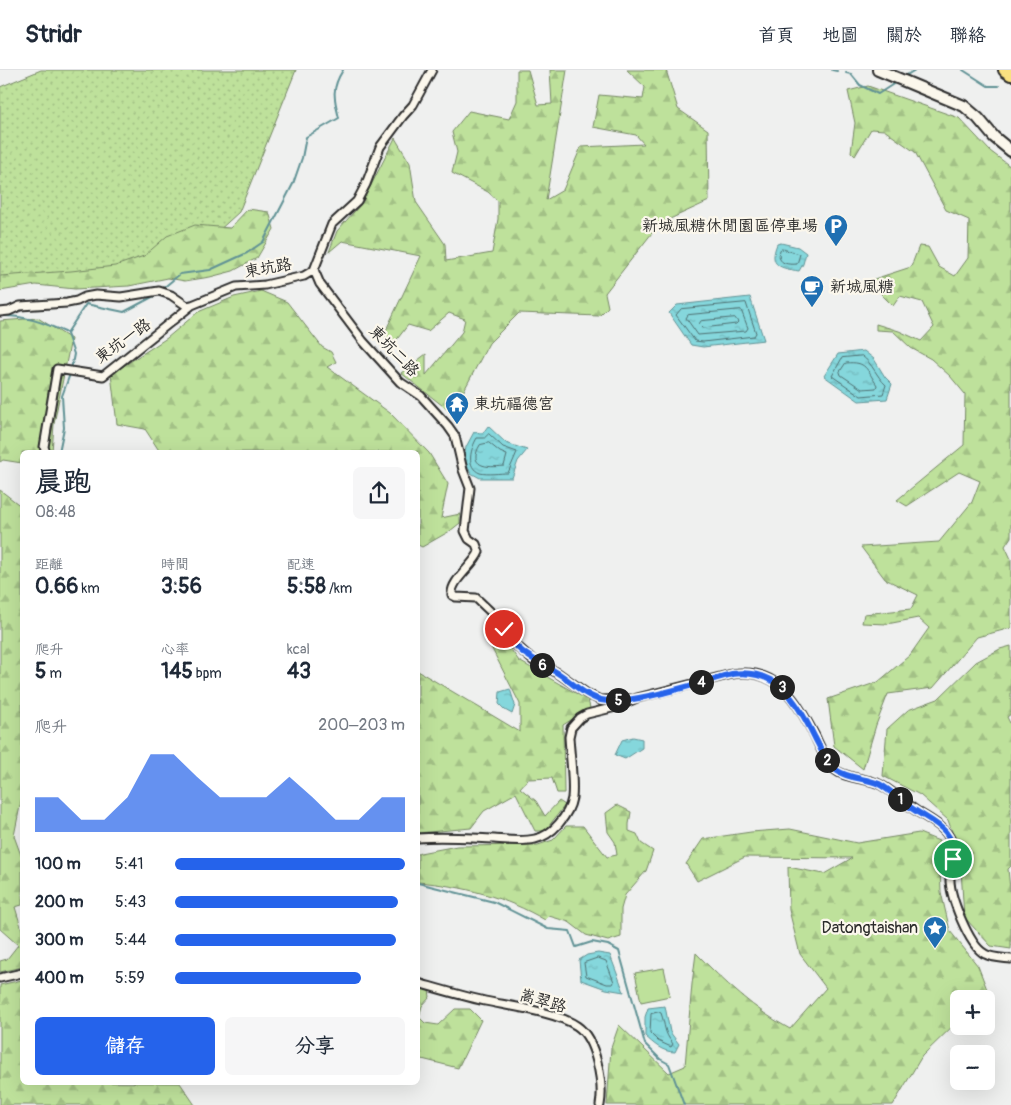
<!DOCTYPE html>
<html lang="zh-TW">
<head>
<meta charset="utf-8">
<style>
  :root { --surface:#fff; --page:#f6f6f7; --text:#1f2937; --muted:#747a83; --line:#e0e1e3; --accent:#2563eb }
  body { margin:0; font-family:Pangolin,"LXGW WenKai TC",sans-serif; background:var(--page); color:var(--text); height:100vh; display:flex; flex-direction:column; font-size:19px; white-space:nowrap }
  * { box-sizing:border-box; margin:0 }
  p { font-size:16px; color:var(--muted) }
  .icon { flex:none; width:28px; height:28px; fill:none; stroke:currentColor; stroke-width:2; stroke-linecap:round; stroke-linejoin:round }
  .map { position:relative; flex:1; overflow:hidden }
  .side { position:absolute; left:20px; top:380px; width:400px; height:635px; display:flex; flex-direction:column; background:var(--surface); border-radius:8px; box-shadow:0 5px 20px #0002 }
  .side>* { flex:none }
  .tools { position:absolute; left:950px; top:920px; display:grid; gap:10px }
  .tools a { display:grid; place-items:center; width:45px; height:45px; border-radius:8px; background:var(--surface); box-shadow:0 5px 20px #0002; font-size:25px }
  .pin { position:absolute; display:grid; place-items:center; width:42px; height:42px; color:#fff; margin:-21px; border:2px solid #fff; border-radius:50%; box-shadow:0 1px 5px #0007 }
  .km { position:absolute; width:25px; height:25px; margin:-12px; border-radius:50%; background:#222; color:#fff; font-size:14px; line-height:25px; text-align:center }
  .round { display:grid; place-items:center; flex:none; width:52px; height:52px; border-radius:8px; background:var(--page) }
  .summary { display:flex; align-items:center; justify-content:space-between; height:85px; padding:0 15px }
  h1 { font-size:28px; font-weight:700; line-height:38px }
  .figures { display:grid; grid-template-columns:repeat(3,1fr); gap:8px; height:85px; padding:5px 15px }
  .figures div { display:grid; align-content:center }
  .figures b { font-size:21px; font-weight:700 }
  .figures small { font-size:14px; font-weight:400 }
  .figures p { font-size:14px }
  .chart { height:140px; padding:10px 15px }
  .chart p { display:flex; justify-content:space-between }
  .chart svg { width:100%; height:90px; margin-top:5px; fill:var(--accent); opacity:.7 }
  .cta { display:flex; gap:10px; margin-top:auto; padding:10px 15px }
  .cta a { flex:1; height:58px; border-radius:8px; background:var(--accent); color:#fff; font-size:20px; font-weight:700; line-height:58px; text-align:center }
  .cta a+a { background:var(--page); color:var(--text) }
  ul { padding:0 15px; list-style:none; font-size:16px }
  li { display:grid; grid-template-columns:80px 60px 1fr; align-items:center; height:38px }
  li i { height:12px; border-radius:6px; background:var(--accent) }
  header { display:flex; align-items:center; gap:30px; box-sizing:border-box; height:70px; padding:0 25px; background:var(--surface); border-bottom:1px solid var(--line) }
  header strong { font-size:24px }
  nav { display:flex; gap:28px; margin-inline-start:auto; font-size:18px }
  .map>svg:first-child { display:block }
  .grass { fill:url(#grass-dots); stroke:#748663 }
  .forest { fill:url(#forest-firs); stroke:#748663 }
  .pitch { fill:#bee19b; stroke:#748663 }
  .water { fill:url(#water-ripples); stroke:#619295 }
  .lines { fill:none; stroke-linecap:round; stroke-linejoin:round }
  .shore { stroke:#4f7072; stroke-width:1 }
  .stream { stroke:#619295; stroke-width:2 }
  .street-casing { stroke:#2b2b2b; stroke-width:11 }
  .secondary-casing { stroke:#2b2b2b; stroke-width:14 }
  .highway-casing { stroke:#2b2b2b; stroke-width:16 }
  .street { stroke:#fbf7ec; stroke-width:7 }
  .secondary { stroke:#fbf7ec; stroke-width:10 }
  .highway { stroke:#f9e181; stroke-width:12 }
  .route-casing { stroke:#fff; stroke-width:10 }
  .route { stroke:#2563eb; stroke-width:6 }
  .labels { text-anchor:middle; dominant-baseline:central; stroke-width:4.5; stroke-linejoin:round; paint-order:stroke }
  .poi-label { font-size:16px; fill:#2b2b2b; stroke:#fbf7ec; text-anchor:end }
  .street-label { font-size:16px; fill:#2b2b2b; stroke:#fbf7ec }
</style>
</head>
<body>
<header>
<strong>Stridr</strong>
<nav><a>首頁</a><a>地圖</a><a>關於</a><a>聯絡</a></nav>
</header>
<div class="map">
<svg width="1011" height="1035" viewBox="0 0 1011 1035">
  <defs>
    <pattern id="grass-dots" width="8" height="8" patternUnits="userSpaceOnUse" patternTransform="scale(1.25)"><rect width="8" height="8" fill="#bee19b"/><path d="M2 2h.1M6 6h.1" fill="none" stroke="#a3c186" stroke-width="1.8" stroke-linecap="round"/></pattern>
    <pattern id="forest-firs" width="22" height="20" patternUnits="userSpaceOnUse" patternTransform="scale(1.25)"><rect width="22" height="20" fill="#bee19b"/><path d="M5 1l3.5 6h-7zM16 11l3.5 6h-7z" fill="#a3c186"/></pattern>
    <pattern id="water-ripples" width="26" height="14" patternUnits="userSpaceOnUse" patternTransform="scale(1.25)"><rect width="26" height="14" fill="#85d7dc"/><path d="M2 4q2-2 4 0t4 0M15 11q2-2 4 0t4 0" fill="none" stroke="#73b9bd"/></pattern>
  </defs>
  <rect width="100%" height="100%" fill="#eff0ef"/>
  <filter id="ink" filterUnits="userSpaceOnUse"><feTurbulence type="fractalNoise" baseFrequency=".02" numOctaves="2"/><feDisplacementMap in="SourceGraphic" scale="10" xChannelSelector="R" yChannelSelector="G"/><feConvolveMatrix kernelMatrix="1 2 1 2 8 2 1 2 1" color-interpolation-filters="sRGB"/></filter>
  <g filter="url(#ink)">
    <path class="grass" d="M41,0H296L239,142L183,193L0,215V17Z"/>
    <path class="forest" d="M517,0H528L538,35L552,34L550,0H567L546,130L563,120L581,77L644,74L636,65L593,57L599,25L643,29L645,17L627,0H666L678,39L708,60L709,131L659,154L605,223L608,237L599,246L519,243L489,273L452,343L401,303L426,284V305L462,262L465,249L449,243L428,261L408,255L388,281L385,262L421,186L342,171L329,182L337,161L362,133L395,68L410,93L416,132L445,174L446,191L492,183L498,149V131L488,122L452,103L457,82L452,62L469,41L509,49L517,31Z
      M868,16L959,48L990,81L1011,97V467L1005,476L1011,489V558L977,567L933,618L888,624L876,655L863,699L834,676L828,629L878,612L910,585L929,558L918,548L887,554L862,553L864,544L911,539L918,525L885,509L861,477L939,472L972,432L980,411L959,402L907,436L897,430L964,375L965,324L950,306L931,289L911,278L893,261L876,260V254L899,261L921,271L934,257L922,232L900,226L893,236L868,211L911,197L919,176L928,177L939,197L955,206L968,188L969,150L946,140L915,82L884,60L871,59L855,86L851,82L855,53L848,21Z
      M248,139L269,142L274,159L257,188L233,201L210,207L185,211L168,208L129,216L75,219L36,215L0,221V206L71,201L115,196L144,186L167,166L195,155L230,158Z
      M261,221L287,232L322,277L331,282L336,292L327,297L390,343L429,383L448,414L441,448L460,444V453L450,461L422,477L418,475V382H160L145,359L117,354L111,304L167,268L198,242L234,227Z
      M38,248L71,269L54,354L52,382H22V393L3,390L0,392V251Z
      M0,420L22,437V726L14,766L22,788V835L15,837L22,860V897L0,902V891L7,889L18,875L0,859Z
      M499,563L519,591L588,630L590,638L563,655L564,723H557L552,708L528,709L520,718L536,731L545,746L559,731L565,735L545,761H535L516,723L484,741L471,758L418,763V601L520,662V634L489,573Z
      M1011,576V644L1007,647L1011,655V796L1008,799L1011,829V879L991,876L964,847L960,784L948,750L920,725L883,706L887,659L908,640L938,629L976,592L1000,579Z
      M617,735L631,742L629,754V761L637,764L641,773L653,781L646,801L625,825L621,839V867L608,871L586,865L569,852L549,846L545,850C506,827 463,816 418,812V784L420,783L457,776L538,775L553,770L566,756H583L607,787L617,785L615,772L608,762L606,743Z
      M790,759L857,773L919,763L939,771L941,822L950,861L978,896L988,922L981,929H959V950L922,986L893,1035H607L611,978L619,955L669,1003L685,996L692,914L696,883C723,911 756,941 790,959L826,918L800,884L789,840L788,797L824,804L852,788L745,787L697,811L686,794L703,769L751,762Z
      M22,910V1012L180,1013L195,1035H0V915Z
      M418,916L429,920L430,927L422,936L419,947L425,953L438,955L455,939H470L481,950L458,998L418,988Z"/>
    <path class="pitch" d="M664,898L670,926L641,932L635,903Z"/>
    <path class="water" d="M781,173L798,177L806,183L803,194L799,201C780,198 768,196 777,174Z
      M750,227L764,270L703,277L691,275L669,243L677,235Z
      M864,281L874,289L885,307L892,314L887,329L859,331L824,306L838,284Z
      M488,356L506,373L527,380L518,391L512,408H480L471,403L464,388L466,377L474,362L483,363Z
      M510,619L515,635L512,644L505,640L499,634L500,622Z
      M633,667L642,669V678L625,689L615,685L622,670Z
      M598,883L610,885L624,922L606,919L581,910L579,890L587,885Z
      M665,936L670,962L679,974L675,982C662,982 654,974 645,966V947L648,938Z"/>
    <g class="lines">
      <path class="shore" d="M782,179L800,184L797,194C786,195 776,193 780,180Z
        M746,233L756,263L754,266L703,272L695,271L676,245L681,239Z
        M741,240L748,258L746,261L698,265L686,248L688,245Z
        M735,248L738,252L736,254L703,258L699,254L701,251Z
        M862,286C873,294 876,306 886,315L883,324L861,326L832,306L842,288Z
        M846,293C867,291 866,299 877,315L876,318L862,319L841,305L840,302Z
        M489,364L503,377L517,382L508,403C500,403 488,405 480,403C465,397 471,378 477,368H484Z
        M489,373L500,382L507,385L504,396C487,398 467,397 480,375Z
        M598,888L606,891L614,912L613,914H607L586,906L584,893Z
        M659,942L661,943C666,957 663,961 673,974L671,977L658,971L650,963L651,944Z"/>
      <path class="stream" d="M832,0L837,1
        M963,0L988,16H999
        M846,3L851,4L860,15L878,24L895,13
        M905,6L915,0
        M161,220L180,204L210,200L247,183L263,172L293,114L302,88L306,67L339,48C334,28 331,19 343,0
        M0,246C24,245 45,253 67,263L86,234L124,242L156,225
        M67,264L74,284L71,300
        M59,382L64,358L62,326L70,304
        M418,813L494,832L548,859L570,861L576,877L592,872L608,875L619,881L645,974L660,989L669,994L684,1035"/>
      <g class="street-casing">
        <path id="street" d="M314,200L320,214L363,271L400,312L421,326L448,356L455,366L463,400L470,418L465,461L469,469L476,474L479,482C474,495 450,511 452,525L456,527L476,528L495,546L510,570L534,591L558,603L586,623L600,630L630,629
          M0,242L9,241L20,236L67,233L77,231L85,227L96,225L121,227L159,221L171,225L187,236L192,235L236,217L265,215L304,206L314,200L332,154L357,131L366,114L380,77L403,46L413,35L432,0
          M46,382L44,377L57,299L103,306L192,235
          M418,768C443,766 468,768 494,769C507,770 522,772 535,769C552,766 569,745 572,728C574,711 570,685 569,667L571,658L580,648L587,644L616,637L637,628L732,604C778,597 796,630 815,666C820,677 825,690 834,699C844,708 864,708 877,713C889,718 900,729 911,737C925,748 942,753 951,770C957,782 950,795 950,807C949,825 969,876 985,884C992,888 1003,888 1011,889
          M0,908L22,903
          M418,913C439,919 462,926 485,931C509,936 557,942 577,956C596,969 604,1014 600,1035"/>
      </g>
      <g class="secondary-casing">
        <path id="secondary" d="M878,0L964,36L978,48L994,67L1011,81"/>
      </g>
      <g class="highway-casing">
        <path id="highway" d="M1005,0L1011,4"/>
      </g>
      <use href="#street" class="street"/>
      <use href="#secondary" class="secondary"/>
      <use href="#highway" class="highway"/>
    </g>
  </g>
  <g class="lines" filter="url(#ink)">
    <g class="route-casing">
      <path id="route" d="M504,559C518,584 532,588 556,602C570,610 584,626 601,630C629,636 701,612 732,604C778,598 797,631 815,668C821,679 826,692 836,700C848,709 866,708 879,714C890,720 900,730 910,737C932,753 955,757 953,789"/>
    </g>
    <use href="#route" class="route"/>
  </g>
  <defs>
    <g id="parking-pin" transform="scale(1.25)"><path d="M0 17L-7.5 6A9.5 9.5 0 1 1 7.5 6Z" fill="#1f6fb2" stroke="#fbf7ec"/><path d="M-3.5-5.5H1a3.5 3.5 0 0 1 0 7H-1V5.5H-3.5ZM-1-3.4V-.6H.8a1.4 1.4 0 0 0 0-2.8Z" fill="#fff"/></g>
    <g id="cafe-pin" transform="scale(1.25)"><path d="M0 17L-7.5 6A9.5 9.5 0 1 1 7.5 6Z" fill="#1f6fb2" stroke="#fbf7ec"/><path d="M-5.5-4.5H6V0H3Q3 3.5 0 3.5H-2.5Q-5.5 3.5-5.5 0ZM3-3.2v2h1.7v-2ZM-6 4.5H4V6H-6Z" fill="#fff"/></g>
    <g id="temple-pin" transform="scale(1.25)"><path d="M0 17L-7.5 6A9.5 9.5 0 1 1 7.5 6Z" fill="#1f6fb2" stroke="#fbf7ec"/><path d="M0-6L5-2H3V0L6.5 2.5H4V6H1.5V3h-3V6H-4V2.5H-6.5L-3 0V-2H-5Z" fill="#fff"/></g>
    <g id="sight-pin" transform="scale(1.25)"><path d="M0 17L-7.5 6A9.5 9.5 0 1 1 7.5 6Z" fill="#1f6fb2" stroke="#fbf7ec"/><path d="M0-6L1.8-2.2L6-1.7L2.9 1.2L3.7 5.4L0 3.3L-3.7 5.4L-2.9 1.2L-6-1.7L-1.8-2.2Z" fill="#fff"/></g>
  </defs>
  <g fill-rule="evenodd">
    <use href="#parking-pin" x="836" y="156"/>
    <use href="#cafe-pin" x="812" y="217"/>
    <use href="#temple-pin" x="457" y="334"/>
    <use href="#sight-pin" x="935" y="858"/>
  </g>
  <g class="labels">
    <g class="poi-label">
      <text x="818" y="156">新城風糖休閒園區停車場</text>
      <text x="830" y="217" text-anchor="start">新城風糖</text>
      <text x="474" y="334" text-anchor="start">東坑福德宮</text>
      <text x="918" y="858">Datongtaishan</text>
    </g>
    <g class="street-label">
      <text transform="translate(268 198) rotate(-10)">東坑路</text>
      <text transform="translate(123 271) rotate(-36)">東坑一路</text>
      <text transform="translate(394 281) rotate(46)">東坑二路</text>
      <text transform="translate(543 931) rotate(16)">嵩翠路</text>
    </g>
  </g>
</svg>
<div class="tools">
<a>+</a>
<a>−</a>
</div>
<div class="pin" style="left:953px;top:789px;background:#1e9e55"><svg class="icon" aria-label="arrive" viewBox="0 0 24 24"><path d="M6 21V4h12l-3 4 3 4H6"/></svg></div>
<div class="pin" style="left:504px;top:559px;background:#d93025"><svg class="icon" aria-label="check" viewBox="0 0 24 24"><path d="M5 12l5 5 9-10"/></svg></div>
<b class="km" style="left:900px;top:729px">1</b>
<b class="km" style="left:827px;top:690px">2</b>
<b class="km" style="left:782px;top:617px">3</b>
<b class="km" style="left:701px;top:612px">4</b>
<b class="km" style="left:618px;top:630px">5</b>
<b class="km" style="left:542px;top:595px">6</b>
<section class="side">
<div class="summary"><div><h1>晨跑</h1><p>08:48</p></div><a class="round"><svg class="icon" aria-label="share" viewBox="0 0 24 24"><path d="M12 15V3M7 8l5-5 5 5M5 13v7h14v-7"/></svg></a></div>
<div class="figures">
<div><p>距離</p><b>0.66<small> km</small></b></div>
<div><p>時間</p><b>3:56</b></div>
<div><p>配速</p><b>5:58<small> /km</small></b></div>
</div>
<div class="figures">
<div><p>爬升</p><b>5<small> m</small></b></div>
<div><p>心率</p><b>145<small> bpm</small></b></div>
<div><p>kcal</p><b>43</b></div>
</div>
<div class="chart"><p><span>爬升</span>200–203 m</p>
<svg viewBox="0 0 160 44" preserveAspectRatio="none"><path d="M0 44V27L10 27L20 38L30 38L40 27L50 6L60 6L70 17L80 27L90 27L100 27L110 17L120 27L130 38L140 38L150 27L160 27V44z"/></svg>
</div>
<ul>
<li><b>100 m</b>5:41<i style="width:100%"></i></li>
<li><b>200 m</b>5:43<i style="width:97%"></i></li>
<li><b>300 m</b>5:44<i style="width:96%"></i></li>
<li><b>400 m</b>5:59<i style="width:81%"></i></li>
</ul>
<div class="cta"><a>儲存</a><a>分享</a></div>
</section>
</div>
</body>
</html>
